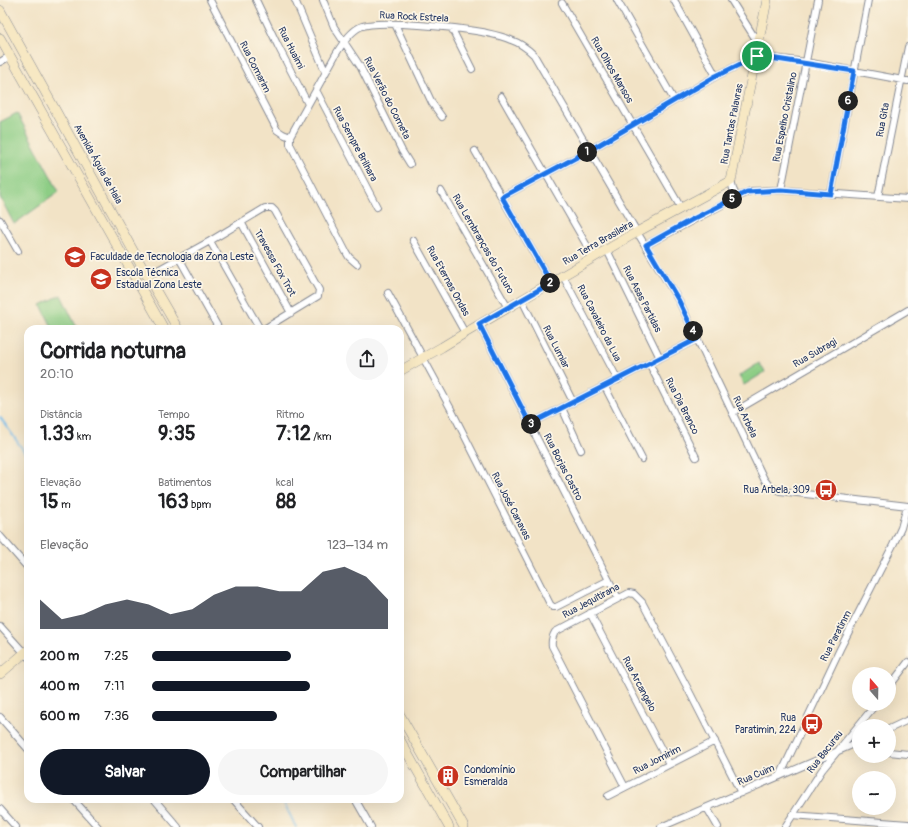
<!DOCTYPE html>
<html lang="pt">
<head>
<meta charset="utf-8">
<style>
  :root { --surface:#fff; --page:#f6f6f6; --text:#202124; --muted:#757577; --accent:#111827 }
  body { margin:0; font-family:Pangolin,sans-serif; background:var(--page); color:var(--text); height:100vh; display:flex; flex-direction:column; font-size:15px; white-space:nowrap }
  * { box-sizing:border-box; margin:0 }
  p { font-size:13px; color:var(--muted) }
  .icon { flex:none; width:22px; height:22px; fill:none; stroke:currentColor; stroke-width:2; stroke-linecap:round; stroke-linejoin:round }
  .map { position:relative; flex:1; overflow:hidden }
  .details { position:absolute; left:24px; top:325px; width:380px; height:478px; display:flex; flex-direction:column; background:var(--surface); border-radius:12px; box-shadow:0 4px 16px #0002 }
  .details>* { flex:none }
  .needle { width:26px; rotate:340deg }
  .tools { position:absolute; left:852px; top:667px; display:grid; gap:8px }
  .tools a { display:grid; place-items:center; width:44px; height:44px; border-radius:50%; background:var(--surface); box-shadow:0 4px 16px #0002; font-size:20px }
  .pin { position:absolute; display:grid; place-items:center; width:34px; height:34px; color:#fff; margin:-17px; border:2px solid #fff; border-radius:50%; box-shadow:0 1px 4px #0007 }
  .km { position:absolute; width:20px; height:20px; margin:-10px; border-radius:50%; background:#222; color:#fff; font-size:11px; line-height:20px; text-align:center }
  .round { display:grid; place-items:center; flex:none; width:42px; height:42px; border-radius:21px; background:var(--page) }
  .headline { display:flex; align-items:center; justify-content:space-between; height:68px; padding:0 16px }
  h1 { font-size:22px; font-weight:800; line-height:30px }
  .stats { display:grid; grid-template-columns:repeat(3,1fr); gap:6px; height:68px; padding:4px 16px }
  .stats div { display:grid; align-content:center }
  .stats b { font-size:20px; font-weight:800 }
  .stats small { font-size:11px; font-weight:400 }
  .stats p { font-size:11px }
  .chart { height:112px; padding:8px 16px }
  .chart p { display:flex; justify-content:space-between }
  .chart svg { width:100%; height:72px; margin-top:4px; fill:var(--accent); opacity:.7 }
  .action { display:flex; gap:8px; margin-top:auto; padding:8px 16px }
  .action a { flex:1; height:46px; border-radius:24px; background:var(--accent); color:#fff; font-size:16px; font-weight:800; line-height:46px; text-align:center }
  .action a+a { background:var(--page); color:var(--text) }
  ul { padding:0 16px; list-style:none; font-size:13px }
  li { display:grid; grid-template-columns:64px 48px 1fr; align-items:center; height:30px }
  li i { height:10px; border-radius:5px; background:var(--accent) }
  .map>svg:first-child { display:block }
  .green { fill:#8dcd85; stroke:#547e72 }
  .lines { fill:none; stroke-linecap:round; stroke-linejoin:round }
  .stream { stroke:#71bae9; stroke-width:2 }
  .street-casing { stroke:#868992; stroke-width:8 }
  .secondary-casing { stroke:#868992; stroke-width:10 }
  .street { stroke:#fff; stroke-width:6 }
  .secondary { stroke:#f7e8c3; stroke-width:9 }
  .route-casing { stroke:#fff; stroke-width:8 }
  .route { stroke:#1a73e8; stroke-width:5 }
  .labels { text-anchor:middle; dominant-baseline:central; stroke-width:3.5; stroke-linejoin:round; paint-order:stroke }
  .street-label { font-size:10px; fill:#1b2f5e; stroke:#fcf5e5 }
  .poi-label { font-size:10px; fill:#1b2f5e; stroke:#fcf5e5; text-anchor:start }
</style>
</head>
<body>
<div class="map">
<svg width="908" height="827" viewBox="0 0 908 827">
  <rect width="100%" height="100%" fill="#fcf5e5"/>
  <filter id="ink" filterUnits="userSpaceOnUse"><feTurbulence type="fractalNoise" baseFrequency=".025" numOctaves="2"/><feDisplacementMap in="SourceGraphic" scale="8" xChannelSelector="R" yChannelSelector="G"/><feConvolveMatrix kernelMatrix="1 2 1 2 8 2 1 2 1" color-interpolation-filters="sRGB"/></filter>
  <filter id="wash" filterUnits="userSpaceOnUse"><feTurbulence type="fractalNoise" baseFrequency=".012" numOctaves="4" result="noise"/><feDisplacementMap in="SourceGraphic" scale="16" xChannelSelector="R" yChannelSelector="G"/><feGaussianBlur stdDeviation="0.9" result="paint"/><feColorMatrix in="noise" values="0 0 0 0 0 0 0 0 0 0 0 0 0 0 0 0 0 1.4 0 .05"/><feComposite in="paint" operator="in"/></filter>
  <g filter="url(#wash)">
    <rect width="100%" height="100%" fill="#f2e3c6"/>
    <path class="green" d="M17,113L59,192L14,224L0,197V122Z
      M61,295L77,328L75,329H53L41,305Z
      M759,363L765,372L744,385L739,376Z"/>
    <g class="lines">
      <path class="stream" d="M0,417L28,457
        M282,799L296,827"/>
    </g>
  </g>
  <g filter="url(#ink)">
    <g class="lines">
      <g class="street-casing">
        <path id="street" d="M210,0L277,130L283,134L290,137
          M256,0L278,46L308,104
          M295,0L325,71
          M323,0L334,27L360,66L402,151L410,164
          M617,0L674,100
          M674,0L716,76
          M731,0L758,43
          M562,3L681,208
          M395,24L432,103L442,117
          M452,29L472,69
          M0,62L10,56
          M316,90L377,207
          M501,96L594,258
          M475,151L551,283
          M731,181L733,189L737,197
          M781,190L818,0
          M441,191L508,308
          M831,194L868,0
          M502,197L590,150L716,76L757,56L806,62L908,81
          M878,197L908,47
          M0,220L18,251
          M241,222L291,313
          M413,240L465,333
          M210,241L260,329
          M646,245L737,197L751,191L781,190L908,199
          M607,250L660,358
          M179,258L219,329
          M357,264L349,257L346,252L290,144V137L336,54C342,44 350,32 360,27C377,19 460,28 482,32C491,34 502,36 511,40C520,43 527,48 534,55L637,232L679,301L764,479L770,487L780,491L908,506
          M147,276L210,241L265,208H272L275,211L319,290L318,296L264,329
          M563,276L618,380
          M388,293L452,411L550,604L553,607H556L609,580
          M522,300L573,402
          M479,324L618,598
          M649,363L696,457
          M605,387L642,459
          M562,408L581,450
          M732,413L908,310
          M530,424L697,339
          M0,536L28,568
          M590,613L669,764
          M0,626L28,657
          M889,687L908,662
          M0,717L28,749
          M889,729L908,720
          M889,752L908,754
          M780,776L840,649L893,545L901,528L907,506
          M625,787L552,646C551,640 552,637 555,632L629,593L634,594L642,602L687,687L741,793
          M608,796L715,741
          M73,799L98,827
          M154,799L178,827
          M233,799L258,827
          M355,799L371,827
          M707,808L718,827
          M0,809L16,827
          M792,815L908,824
          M661,827L859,742
          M785,827L822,770L876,704"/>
      </g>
      <g class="secondary-casing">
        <path id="secondary" d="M0,10L141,265L178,329
          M0,38L164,329
          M400,371L442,347L465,333L637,232L731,181L767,0
          M0,674L28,650
          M400,715L464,827
          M400,740L449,827"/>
      </g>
      <use href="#street" class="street"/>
      <use href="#secondary" class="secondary"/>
    </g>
  </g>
  <g class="lines" filter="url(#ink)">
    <g class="route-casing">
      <path id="route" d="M757,56L854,71L831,194L781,190L747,192L691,220L646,245L679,301L697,339L530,424L479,324L551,283L502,197L590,150L716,76Z"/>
    </g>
    <use href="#route" class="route"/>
  </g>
  <defs>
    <g id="university-disc" transform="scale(1.15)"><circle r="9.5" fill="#c8321e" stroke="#fcf5e5"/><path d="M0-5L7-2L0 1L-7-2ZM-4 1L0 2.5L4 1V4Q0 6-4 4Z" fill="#fff"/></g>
    <g id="bus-disc" transform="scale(1.15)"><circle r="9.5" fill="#c8321e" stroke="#fcf5e5"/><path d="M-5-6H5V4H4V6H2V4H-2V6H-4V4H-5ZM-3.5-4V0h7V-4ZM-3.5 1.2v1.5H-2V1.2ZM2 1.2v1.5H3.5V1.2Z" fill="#fff"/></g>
    <g id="building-disc" transform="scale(1.15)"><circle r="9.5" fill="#c8321e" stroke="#fcf5e5"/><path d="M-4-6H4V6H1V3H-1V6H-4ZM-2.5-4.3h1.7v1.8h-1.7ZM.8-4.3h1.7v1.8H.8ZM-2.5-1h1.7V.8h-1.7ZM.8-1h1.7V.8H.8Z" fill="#fff"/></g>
  </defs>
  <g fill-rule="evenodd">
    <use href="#university-disc" x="75" y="257"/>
    <use href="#university-disc" x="101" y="279"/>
    <use href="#bus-disc" x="826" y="490"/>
    <use href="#bus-disc" x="812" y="724"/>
    <use href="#building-disc" x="448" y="776"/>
  </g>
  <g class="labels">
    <g class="street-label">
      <text transform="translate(414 17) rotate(3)">Rua Rock Estrela</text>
      <text transform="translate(291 48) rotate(63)">Rua Huaimi</text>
      <text transform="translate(255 67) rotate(63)">Rua Comarim</text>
      <text transform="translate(612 70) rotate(60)">Rua Olhos Mansos</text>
      <text transform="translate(387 98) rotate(63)">Rua Verão do Cometa</text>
      <text transform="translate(785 117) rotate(-79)">Rua Espelho Cristalino</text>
      <text transform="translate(883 120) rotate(-79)">Rua Gita</text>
      <text transform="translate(732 124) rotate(-79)">Rua Tantas Palavras</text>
      <text transform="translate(355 144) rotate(62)">Rua Sempre Brilhara</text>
      <text transform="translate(98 164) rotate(61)">Avenida Águia de Haia</text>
      <text transform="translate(598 243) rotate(-30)">Rua Terra Brasileira</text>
      <text transform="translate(483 244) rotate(60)">Rua Lembranças do Futuro</text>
      <text transform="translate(275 263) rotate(61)">Travessa Fox Trot</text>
      <text transform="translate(448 281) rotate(61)">Rua Eternas Ondas</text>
      <text transform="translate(642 299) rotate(63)">Rua Asas Partidas</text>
      <text transform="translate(599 323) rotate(63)">Rua Cavaleiro da Lua</text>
      <text transform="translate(556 347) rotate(63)">Rua Lumiar</text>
      <text transform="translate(815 353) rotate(-30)">Rua Subragi</text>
      <text transform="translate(682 406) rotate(63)">Rua Dia Branco</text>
      <text transform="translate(745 417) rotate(65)">Rua Arbela</text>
      <text transform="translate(563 467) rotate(63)">Rua Borjas Castro</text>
      <text transform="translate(511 506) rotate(63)">Rua José Canavas</text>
      <text transform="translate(591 601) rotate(-28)">Rua Jequitirana</text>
      <text transform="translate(836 636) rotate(-63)">Rua Paratinm</text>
      <text transform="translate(639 684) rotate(62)">Rua Arcangelo</text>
      <text transform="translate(825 752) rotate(-52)">Rua Bacurau</text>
      <text transform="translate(657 760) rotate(-27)">Rua Jomirim</text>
      <text transform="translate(756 775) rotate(-23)">Rua Cuim</text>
    </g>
    <g class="poi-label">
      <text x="90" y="257">Faculdade de Tecnologia da Zona Leste</text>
      <text x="116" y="273">Escola Técnica<tspan x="116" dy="12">Estadual Zona Leste</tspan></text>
      <text x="810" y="490" text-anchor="end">Rua Arbela, 309</text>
      <text x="796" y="718" text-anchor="end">Rua<tspan x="796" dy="12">Paratimin, 224</tspan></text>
      <text x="464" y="770">Condomínio<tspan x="464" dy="12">Esmeralda</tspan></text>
    </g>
  </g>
</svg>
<div class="tools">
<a><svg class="needle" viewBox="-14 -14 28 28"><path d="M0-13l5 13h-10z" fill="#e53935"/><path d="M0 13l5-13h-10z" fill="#757577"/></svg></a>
<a>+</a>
<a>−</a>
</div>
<div class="pin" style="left:757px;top:56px;background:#1e9e55"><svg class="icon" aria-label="arrive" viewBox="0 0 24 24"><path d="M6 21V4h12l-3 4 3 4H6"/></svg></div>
<b class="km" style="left:587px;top:152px">1</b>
<b class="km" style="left:550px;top:283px">2</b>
<b class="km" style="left:531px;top:424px">3</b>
<b class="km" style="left:693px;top:331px">4</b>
<b class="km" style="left:732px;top:199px">5</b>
<b class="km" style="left:848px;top:101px">6</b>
<section class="details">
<div class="headline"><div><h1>Corrida noturna</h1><p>20:10</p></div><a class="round"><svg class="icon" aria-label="share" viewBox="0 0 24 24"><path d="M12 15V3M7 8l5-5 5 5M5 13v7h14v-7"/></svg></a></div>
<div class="stats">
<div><p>Distância</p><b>1.33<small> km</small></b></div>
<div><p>Tempo</p><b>9:35</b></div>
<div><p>Ritmo</p><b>7:12<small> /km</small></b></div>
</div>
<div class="stats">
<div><p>Elevação</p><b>15<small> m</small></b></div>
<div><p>Batimentos</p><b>163<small> bpm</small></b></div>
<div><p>kcal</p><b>88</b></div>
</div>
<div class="chart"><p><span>Elevação</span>123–134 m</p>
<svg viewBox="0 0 160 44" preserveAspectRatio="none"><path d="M0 44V26L10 38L20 35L30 29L40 26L50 29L60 35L70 32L80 23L90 18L100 18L110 21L120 21L130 9L140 6L150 12L160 26V44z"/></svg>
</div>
<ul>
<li><b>200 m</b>7:25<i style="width:59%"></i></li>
<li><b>400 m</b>7:11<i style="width:67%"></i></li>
<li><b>600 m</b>7:36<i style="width:53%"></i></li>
</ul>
<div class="action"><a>Salvar</a><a>Compartilhar</a></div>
</section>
</div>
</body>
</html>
